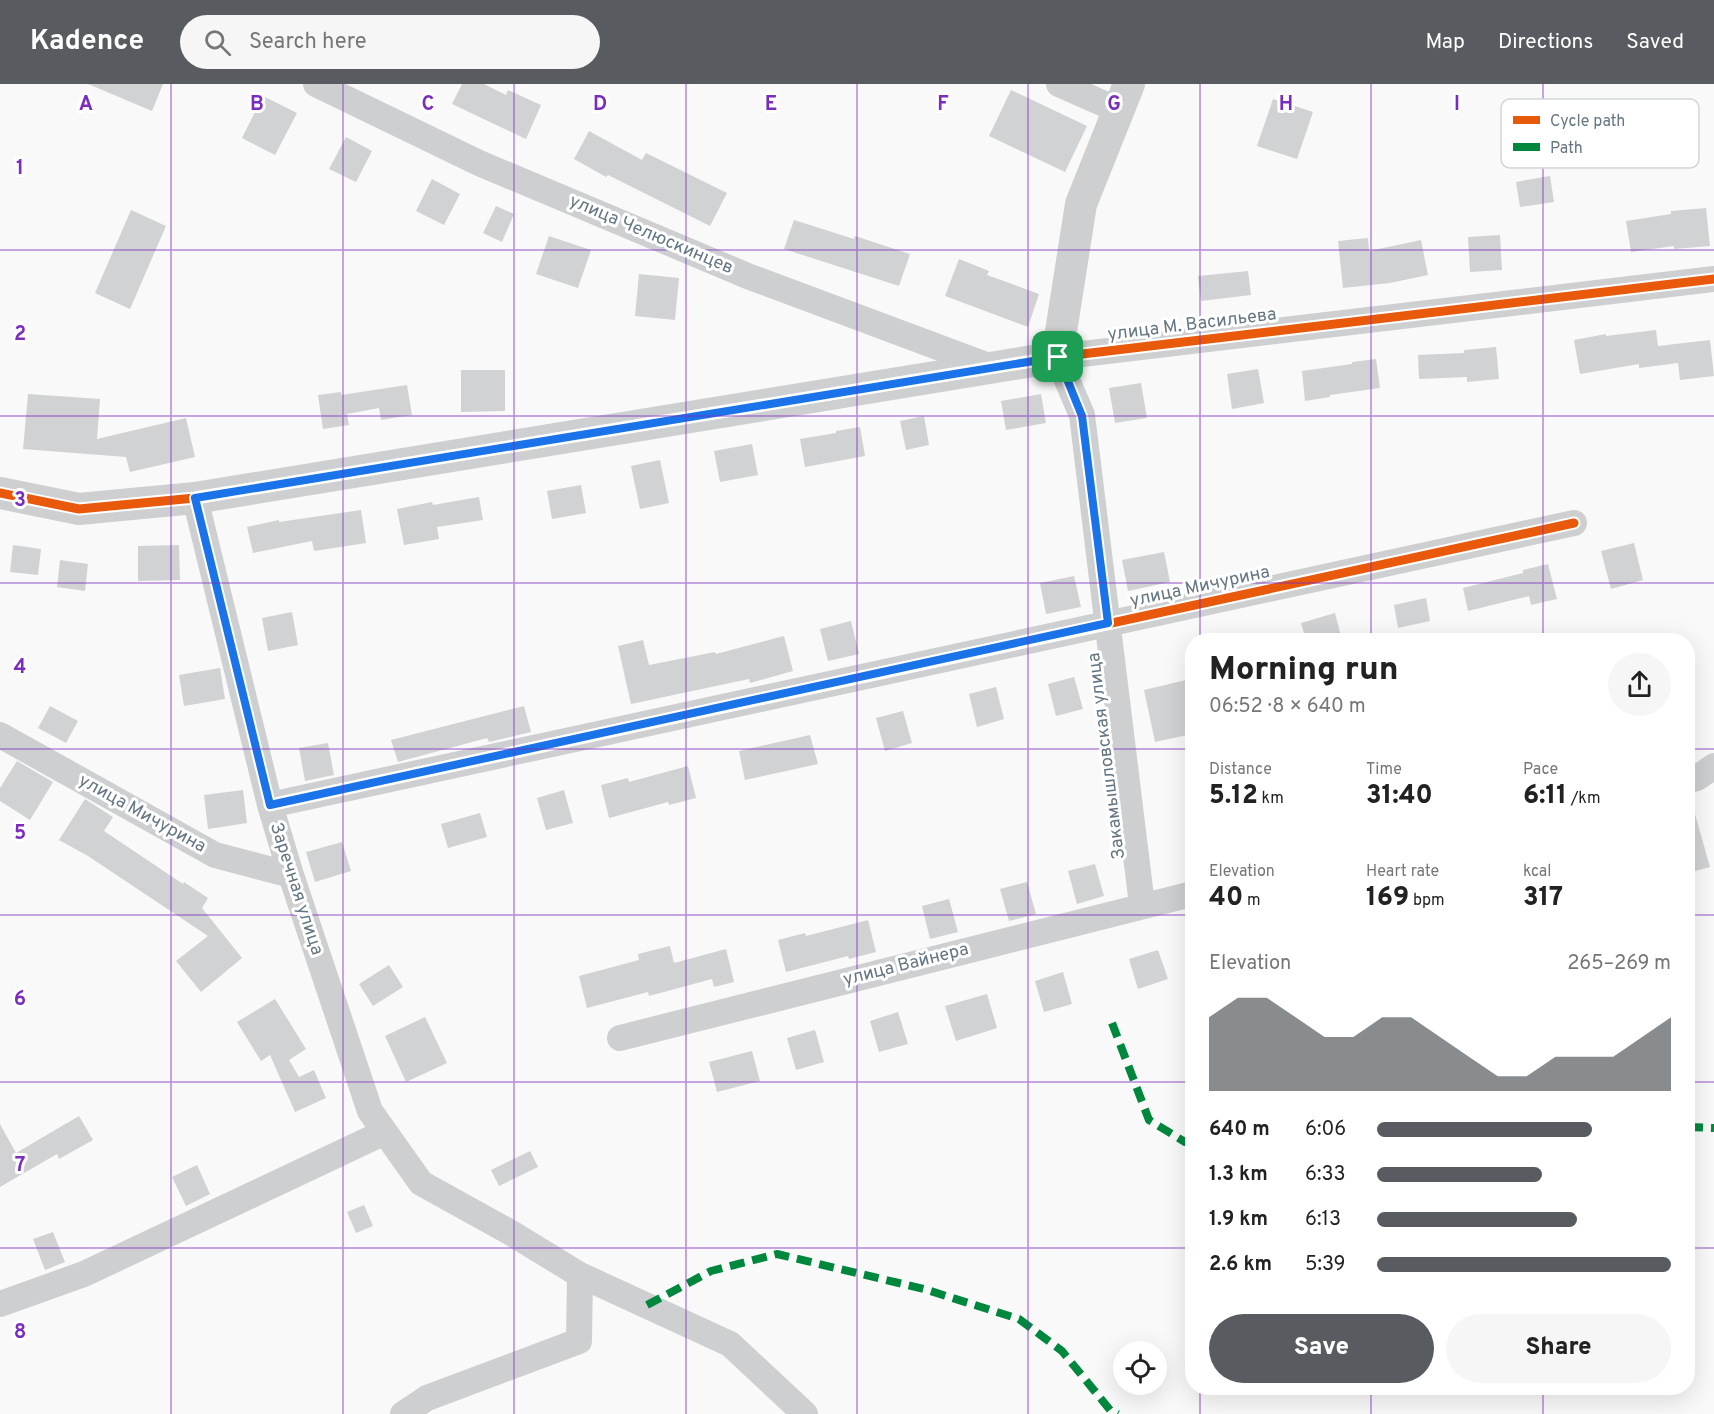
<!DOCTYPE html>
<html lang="en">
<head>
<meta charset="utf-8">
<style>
  :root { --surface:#fff; --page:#f6f6f6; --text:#222; --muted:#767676; --accent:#585c60 }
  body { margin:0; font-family:Overpass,sans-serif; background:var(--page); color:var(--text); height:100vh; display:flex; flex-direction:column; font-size:22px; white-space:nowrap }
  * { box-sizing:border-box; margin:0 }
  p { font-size:20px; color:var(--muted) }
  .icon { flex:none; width:33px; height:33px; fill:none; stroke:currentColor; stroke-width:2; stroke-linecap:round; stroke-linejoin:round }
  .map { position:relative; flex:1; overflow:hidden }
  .drawer { position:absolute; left:1185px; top:549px; width:510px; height:762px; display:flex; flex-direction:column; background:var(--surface); border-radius:24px; box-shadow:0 6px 24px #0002 }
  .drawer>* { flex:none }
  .fabs { position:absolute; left:1113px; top:1257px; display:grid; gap:12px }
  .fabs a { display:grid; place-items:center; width:54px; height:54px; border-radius:50%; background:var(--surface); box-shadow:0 6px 24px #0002; font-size:30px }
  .pin { position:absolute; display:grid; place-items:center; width:51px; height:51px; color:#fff; margin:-26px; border-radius:12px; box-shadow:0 3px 9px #0006 }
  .round { display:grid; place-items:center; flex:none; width:63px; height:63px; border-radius:32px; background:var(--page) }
  .headline { display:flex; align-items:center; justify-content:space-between; height:102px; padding:0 24px }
  h1 { font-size:33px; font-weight:800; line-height:45px }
  .metrics { display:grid; grid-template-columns:repeat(3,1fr); gap:9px; height:102px; padding:6px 24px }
  .metrics div { display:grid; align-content:center }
  .metrics b { font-size:26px; font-weight:800 }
  .metrics small { font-size:16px; font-weight:400 }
  .metrics p { font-size:16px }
  .chart { height:168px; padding:12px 24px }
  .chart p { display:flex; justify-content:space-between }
  .chart svg { width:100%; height:108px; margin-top:6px; fill:var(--accent); opacity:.7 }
  .cta { display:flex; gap:12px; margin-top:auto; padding:12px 24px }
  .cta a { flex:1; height:69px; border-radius:36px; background:var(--accent); color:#fff; font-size:24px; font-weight:800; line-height:69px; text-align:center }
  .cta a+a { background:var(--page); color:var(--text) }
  ul { padding:0 24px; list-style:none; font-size:20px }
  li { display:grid; grid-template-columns:96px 72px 1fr; align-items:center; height:45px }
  li i { height:15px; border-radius:8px; background:var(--accent) }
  header { display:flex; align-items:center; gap:36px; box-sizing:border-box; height:84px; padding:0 30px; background:var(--accent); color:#fff }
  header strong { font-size:28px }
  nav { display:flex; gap:33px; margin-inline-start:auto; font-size:21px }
  .search { width:420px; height:54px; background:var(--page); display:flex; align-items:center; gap:15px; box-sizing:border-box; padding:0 21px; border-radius:33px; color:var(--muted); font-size:22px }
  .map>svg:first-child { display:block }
  .building { fill:#d0d2d3 }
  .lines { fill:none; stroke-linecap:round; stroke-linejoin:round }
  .minor { stroke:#cecfd0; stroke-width:26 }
  .tertiary { stroke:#cecfd0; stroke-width:32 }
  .quiet { stroke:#00873e; stroke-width:8; stroke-dasharray:15 8; stroke-linecap:butt }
  .cycleway-casing { stroke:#fff; stroke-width:13 }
  .cycleway { stroke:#e8590c; stroke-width:9 }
  .route-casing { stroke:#fff; stroke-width:12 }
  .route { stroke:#1a73e8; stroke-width:8 }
  .grid { fill:none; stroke:#7b2cbf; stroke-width:1.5; stroke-opacity:0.55 }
  .labels { text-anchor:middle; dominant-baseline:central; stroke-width:6; stroke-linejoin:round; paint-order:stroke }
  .street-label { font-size:18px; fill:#657683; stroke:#fff }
  .key { fill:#fff; stroke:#d1d6da; stroke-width:1.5 }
  .key-label { font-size:16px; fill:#657683 }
  .grid-label { font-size:20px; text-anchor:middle; font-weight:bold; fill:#7b2cbf; stroke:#fff; stroke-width:6; stroke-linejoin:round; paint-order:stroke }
</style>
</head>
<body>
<header>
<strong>Kadence</strong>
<div class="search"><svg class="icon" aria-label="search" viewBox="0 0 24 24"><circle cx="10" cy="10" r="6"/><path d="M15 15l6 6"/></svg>Search here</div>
<nav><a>Map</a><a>Directions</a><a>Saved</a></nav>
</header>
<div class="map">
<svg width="1714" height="1330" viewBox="0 0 1714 1330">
  <rect width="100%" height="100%" fill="#f9f9f9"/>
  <path class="building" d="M88,0H163L152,27Z
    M462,0H484L506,11L508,6L541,21L526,55L452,20Z
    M1011,6L1087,42L1065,88L989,52Z
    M263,12L297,29L275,71L242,54Z
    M1273,15L1313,28L1297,75L1257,62Z
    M589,47L642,76L646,69L727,109L710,142L608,91L606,93L574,75Z
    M346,53L372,67L356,98L329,85Z
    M1550,92L1554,118L1520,123L1516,98Z
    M432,95L460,110L444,141L416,127Z
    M496,122L514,130L502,158L483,149Z
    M1706,124L1710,162L1674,165V162L1631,168L1626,137L1671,130V127Z
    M131,126L166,142L130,225L95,209Z
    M794,136L854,155L855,152L910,170L899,202L784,165Z
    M1500,151L1502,186L1470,188L1468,153Z
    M549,152L591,166L578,204L536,190Z
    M1368,154L1369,167L1421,156L1428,191L1390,199L1343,204L1338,157Z
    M959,175L989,187L987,191L1039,210L1028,243L945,212Z
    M1248,187L1251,211L1201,217L1198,192Z
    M639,190L679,194L675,236L635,232Z
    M1656,246L1658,262L1710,256L1714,292L1680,296L1678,279L1639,284V280L1580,290L1574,256L1606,250V252Z
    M1496,263L1499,295L1467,298V293L1419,295L1418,271L1464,269V266Z
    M1376,275L1380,304L1330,311V313L1305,317L1302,287L1352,280V278Z
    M1258,285L1264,319L1232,325L1227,290Z
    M461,286H505V327L461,328Z
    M1141,299L1147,334L1115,339L1109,304Z
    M407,301L412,331L381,336L379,324L347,330L349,341L323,345L318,311L341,308V311Z
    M28,310L100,315L97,355L186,334L195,373L130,388L126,373L23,365Z
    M1041,310L1046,339L1006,346L1001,317Z
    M924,332L929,361L906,366L900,337Z
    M860,343L865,372L805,383L800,355L836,349V347Z
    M752,360L758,391L720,398L714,367Z
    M660,376L669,419L640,425L631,382Z
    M581,401L586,429L552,435L547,407Z
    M479,413L483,436L437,443L439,455L404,461L397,425L432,418L433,421Z
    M361,426L366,459L314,467L312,457L253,469L247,443L279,436V438Z
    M1634,459L1643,496L1611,505L1601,467Z
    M13,461L41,465L38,491L10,488Z
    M179,461L180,496L138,497V462Z
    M1164,468L1170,498L1128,507L1122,476Z
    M60,476L88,480L85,507L57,503Z
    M1548,480L1557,515L1531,521L1529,512L1468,527L1463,504L1523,489V486Z
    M1074,492L1081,523L1046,530L1040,499Z
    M1426,514L1430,537L1398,544L1394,521Z
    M292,528L298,561L268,567L262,534Z
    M1335,529L1342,556H1306L1301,539Z
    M851,537L859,570L828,577L820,545Z
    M784,552L793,587L750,599L749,595L631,620L618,562L643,556L649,581L715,568L716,570Z
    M220,584L225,615L184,622L179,591Z
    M1074,593L1083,625L1056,632L1048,600Z
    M1186,596L1192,626V650L1155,658L1144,606Z
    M996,603L1004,635L977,643L969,610Z
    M50,622L78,637L66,659L38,644Z
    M524,622L531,648L489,658L487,654L398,678L391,656Z
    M903,627L912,659L885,667L876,634Z
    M810,651L818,680L745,696L739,667Z
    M328,659L334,691L305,697L299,664Z
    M17,677L53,698L30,736L0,717V704Z
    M688,682L696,714L669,721L668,718L609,734L601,701L628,694L629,698Z
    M243,706L247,739L208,745L204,711Z
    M564,706L573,739L546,746L537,714Z
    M85,715L113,733L104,747L183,800L184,798L208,814L202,824L242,874L201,908L176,877L208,852L88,772L59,756Z
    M1693,723L1710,783L1688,789V724Z
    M480,729L487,753L448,764L441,740Z
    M342,758L351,787L315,798L306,768Z
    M1095,780L1104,812L1077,820L1068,787Z
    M1027,798L1036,830L1009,837L1000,805Z
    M949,815L958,848L930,855L922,822Z
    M868,836L876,868L849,875L848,872L786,888L778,856L805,849L806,852Z
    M670,862L674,879L726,865L734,898L714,903L712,895L649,912L648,908L587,924L579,892L639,876L638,870Z
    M1158,866L1168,895L1138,905L1129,875Z
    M389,881L403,903L373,922L359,900Z
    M1063,888L1072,920L1044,928L1035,897Z
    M987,910L997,944L956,957L945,922Z
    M275,915L306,965L289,976L299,993L314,986L326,1014L295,1028L270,971L261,977L237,938Z
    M898,928L908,960L879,968L870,937Z
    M425,933L447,979L406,998L385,952Z
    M815,946L824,978L796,986L787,954Z
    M752,967L760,997L717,1008L709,978Z
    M79,1032L93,1056L59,1075L57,1070L0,1103V1040L16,1069Z
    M530,1067L538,1083L499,1102L491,1086Z
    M197,1081L210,1110L186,1122L172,1093Z
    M364,1121L373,1142L356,1149L347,1128Z
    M53,1148L65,1178L45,1186L33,1155Z"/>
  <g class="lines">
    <path class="minor" d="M316,0L479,79L750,193L994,284
      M1059,0L1118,26
      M195,414L270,721L291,791L370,1027L421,1099L513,1150L580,1191L730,1260L805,1330
      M0,651L215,771L291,791
      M1688,696L1697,694L1714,682
      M270,721L1574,439
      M1142,821L1082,331L1057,273L1714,195
      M620,954L1192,810
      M0,1220L84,1190L385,1048
      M403,1330L427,1314L579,1257L580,1191"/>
    <path class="tertiary" d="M0,409L79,425L195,414L1057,273L1081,120L1129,0"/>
    <path class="quiet" d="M1112,939L1149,1036L1185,1058L1192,1057
      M1688,1043L1714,1044
      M647,1221L711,1187L777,1170L924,1205L1019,1235L1062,1267L1110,1326L1118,1330"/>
    <g class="cycleway-casing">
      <path id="cycleway" d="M0,409L79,425L195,414L1057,273L1714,195
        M270,721L1574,439"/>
    </g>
    <use href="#cycleway" class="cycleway"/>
  </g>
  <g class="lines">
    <g class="route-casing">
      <path id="route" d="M1058,273L1082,332L1108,539L270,721L195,414Z"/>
    </g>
    <use href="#route" class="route"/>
  </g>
  <path class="grid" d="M171,0V1330M343,0V1330M514,0V1330M686,0V1330M857,0V1330M1028,0V1330M1200,0V556M1371,0V556M1543,0V556M0,166H1714M0,332H1714M0,499H1714M0,665H1192M1688,665H1714M0,831H1192M1688,831H1714M0,998H1192M1688,998H1714M0,1164H1192M1688,1164H1714M1200,1304V1330M1371,1304V1330M1543,1304V1330"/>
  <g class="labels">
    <g class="street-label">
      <text transform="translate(651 151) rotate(23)">улица Челюскинцев</text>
      <text transform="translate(1192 241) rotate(-7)">улица М. Васильева</text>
      <text transform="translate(1200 503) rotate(-12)">улица Мичурина</text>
      <text transform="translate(1107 672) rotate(-97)">Закамышловская улица</text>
      <text transform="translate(142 730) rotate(29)">улица Мичурина</text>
      <text transform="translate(296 805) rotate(72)">Заречная улица</text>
      <text transform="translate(906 881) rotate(-14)">улица Вайнера</text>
    </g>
  </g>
  <rect x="1501" y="15" width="198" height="69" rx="9" class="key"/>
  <rect x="1513" y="32" width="27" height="8" fill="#e8590c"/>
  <rect x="1513" y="59" width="27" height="8" fill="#00873e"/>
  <g class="key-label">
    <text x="1550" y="42">Cycle path</text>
    <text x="1550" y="69">Path</text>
  </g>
  <g class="grid-label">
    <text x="86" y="26">A</text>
    <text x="257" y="26">B</text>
    <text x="428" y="26">C</text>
    <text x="600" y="26">D</text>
    <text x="771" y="26">E</text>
    <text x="943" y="26">F</text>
    <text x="1114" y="26">G</text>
    <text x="1286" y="26">H</text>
    <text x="1457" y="26">I</text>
    <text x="20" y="90">1</text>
    <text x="20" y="256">2</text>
    <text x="20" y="422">3</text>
    <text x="20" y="589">4</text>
    <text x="20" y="755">5</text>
    <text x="20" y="921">6</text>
    <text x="20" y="1087">7</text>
    <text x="20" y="1254">8</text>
  </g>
</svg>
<div class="fabs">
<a><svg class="icon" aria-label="locate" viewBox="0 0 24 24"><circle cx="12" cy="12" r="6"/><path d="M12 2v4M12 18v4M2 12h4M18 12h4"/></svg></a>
</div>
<div class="pin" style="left:1058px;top:273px;background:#1e9e55"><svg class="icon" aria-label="arrive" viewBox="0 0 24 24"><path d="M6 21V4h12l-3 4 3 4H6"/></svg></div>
<section class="drawer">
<div class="headline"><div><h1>Morning run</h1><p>06:52 · 8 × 640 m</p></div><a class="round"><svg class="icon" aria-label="share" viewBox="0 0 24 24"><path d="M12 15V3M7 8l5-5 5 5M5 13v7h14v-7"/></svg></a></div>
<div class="metrics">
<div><p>Distance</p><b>5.12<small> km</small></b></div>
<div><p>Time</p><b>31:40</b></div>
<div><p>Pace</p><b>6:11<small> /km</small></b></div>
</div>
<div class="metrics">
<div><p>Elevation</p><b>40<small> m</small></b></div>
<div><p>Heart rate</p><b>169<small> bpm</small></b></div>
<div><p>kcal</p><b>317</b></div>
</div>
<div class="chart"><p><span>Elevation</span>265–269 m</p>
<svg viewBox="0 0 160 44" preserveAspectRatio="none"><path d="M0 44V14L10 6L20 6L30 14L40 22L50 22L60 14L70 14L80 22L90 30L100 38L110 38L120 30L130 30L140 30L150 22L160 14V44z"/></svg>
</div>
<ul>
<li><b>640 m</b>6:06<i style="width:73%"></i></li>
<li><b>1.3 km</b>6:33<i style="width:56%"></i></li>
<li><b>1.9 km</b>6:13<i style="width:68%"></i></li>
<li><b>2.6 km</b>5:39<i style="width:100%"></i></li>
</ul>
<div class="cta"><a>Save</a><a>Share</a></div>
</section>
</div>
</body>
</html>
